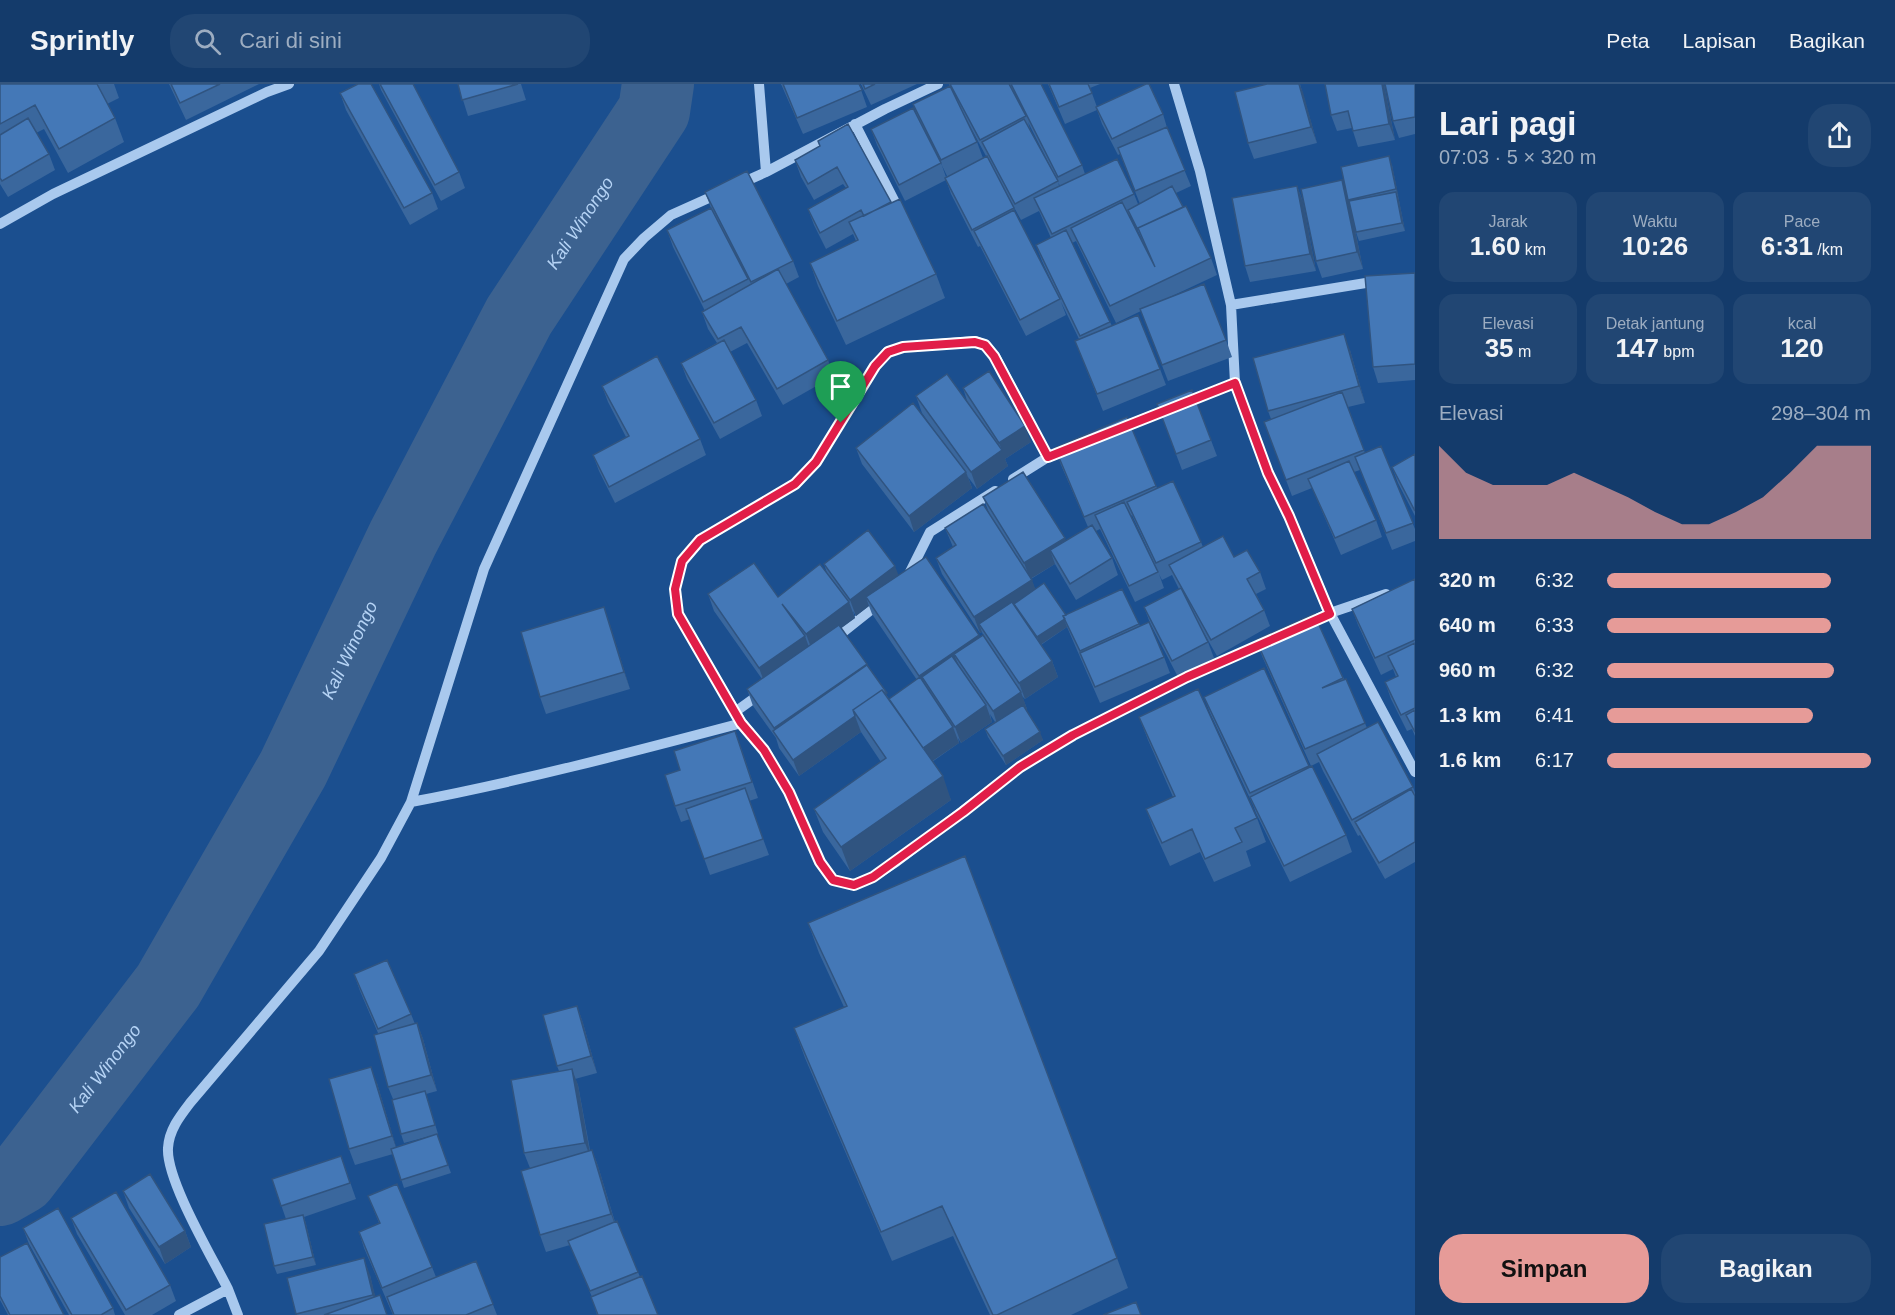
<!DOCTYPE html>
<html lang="id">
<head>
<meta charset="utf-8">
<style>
  :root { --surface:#143b6b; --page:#214673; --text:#f1f3f6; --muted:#9dadc1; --line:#33557e; --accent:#e69b98 }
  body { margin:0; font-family:Helvetica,sans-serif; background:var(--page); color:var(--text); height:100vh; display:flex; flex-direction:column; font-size:22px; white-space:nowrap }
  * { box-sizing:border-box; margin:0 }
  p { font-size:20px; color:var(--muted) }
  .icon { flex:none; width:33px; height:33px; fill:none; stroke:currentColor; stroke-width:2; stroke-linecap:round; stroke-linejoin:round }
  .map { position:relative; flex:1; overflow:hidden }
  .sheet { display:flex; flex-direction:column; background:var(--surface); width:480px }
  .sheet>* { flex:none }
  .pin { position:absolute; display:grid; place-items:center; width:51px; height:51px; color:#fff; margin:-62px -26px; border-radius:50% 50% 50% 0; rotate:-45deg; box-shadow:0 0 6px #0007 }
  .pin .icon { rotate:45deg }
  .round { display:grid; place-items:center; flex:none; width:63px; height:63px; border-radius:24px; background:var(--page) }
  .overview { display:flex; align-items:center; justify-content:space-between; height:102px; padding:0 24px }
  h1 { font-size:33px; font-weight:700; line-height:45px }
  .stats { display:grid; grid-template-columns:repeat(3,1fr); gap:9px; height:102px; padding:6px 24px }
  .stats div { display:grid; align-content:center; border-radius:15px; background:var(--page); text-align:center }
  .stats b { font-size:26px; font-weight:700 }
  .stats small { font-size:16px; font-weight:400 }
  .stats p { font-size:16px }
  .chart { height:168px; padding:12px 24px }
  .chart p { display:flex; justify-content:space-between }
  .chart svg { width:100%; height:108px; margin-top:6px; fill:var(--accent); opacity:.7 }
  .primary-button { display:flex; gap:12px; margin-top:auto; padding:12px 24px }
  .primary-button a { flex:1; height:69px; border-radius:24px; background:var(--accent); color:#111; font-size:24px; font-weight:700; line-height:69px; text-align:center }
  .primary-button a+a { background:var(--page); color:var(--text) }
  ul { padding:0 24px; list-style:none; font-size:20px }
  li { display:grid; grid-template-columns:96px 72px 1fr; align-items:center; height:45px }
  li i { height:15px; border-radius:8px; background:var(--accent) }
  header { display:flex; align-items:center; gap:36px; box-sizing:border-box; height:84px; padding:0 30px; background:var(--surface); border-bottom:2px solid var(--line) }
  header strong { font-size:28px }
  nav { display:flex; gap:33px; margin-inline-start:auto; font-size:21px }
  .search { width:420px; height:54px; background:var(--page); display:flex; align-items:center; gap:15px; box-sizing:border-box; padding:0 21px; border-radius:24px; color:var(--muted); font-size:22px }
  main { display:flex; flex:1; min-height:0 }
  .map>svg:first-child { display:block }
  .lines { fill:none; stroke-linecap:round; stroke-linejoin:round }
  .river { stroke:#3c6290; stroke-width:72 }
  .minor { stroke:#a9c9ee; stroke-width:10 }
  .wall { fill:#3a679d; fill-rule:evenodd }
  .shaded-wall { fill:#305480 }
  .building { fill:#4478b7; stroke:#305480; stroke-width:1.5 }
  .route-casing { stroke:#fff; stroke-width:12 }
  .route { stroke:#e11d48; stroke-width:8 }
  .labels { text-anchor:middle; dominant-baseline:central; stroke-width:4.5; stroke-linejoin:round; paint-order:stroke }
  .water-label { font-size:18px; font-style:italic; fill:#b5d3f5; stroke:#1b4f8f }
</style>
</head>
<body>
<header>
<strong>Sprintly</strong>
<div class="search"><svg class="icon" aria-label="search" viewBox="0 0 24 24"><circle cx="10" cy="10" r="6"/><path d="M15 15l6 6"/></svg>Cari di sini</div>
<nav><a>Peta</a><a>Lapisan</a><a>Bagikan</a></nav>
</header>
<main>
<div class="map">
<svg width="1415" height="1231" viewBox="0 0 1415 1231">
  <rect width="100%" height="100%" fill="#1b4f8f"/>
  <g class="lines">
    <path class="river" id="s1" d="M0,1106L21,1094L168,902L293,685L403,454L519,232L654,27L658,0"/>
    <path class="minor" d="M1174,0L1200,87L1231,221L1235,299L1268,389L1289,431L1330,529L1303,541
      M855,40L900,128
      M766,88L885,25L938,0
      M737,101L766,88L759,0
      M0,140L53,110L267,8L289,0
      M1231,221L1378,197
      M1118,345L1235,299
      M1013,395L1048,373L1070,364
      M907,494L930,448L995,407
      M1386,510L1330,529L1415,688
      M833,556L882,517
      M735,628L760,610
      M742,639L678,530L675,505L682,477L700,456L795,400L816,378L875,282L887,268L903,263L975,257L985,261L995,272L1048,373
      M411,718C522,697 632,668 742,639L764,666L789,708L820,778L833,796L854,801L873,793L896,778L1020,683L1073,651L1187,593L1270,556
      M228,1205C212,1173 166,1096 168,1064C169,1046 180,1032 190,1019L319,867L381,774L411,718L484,485L624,175L644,154L671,131L720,109
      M179,1231L228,1205L238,1231"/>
  </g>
  <path class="wall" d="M0,0H114L119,14L107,20L115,34L124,58L68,89L44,45L36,49L49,70L55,86L8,113L0,100Z
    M169,0H259L186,36Z
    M379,0H413L459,88L465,104L441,117L381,6Z
    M458,0H521L526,16L468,32Z
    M781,0H859L867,23L803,50Z
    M861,0H917L871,21Z
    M949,0H1041L1082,81L1085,90L1134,110L1138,120H1140L1120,70L1118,71L1102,40L1097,26L1065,40L1048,0H1100L1090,4L1097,23L1163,30L1168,47L1191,102L1176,109L1211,174L1217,191L1170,213L1226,256L1232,273L1168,297L1141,227L1116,239L1076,157L1072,159L1112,242L1160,285L1166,301L1103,327L1075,257L1079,255L1061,218L1066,231L1026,252L980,162L978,163L951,110L946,96L905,117L877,61L871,45L918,34L913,20L951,6ZM966,35L986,72L983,74L977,58ZM1028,38L1060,102H1059L1058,97L1031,48ZM935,67L947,92L946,93L941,79ZM1004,105L1021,136L1039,127L1051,154L1036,161L1042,177L1056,207L1017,133L1014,124ZM1130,131L1141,153L1144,160L1129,132Z
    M1267,0H1300L1317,59L1254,75L1248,59Z
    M1384,0L1395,56L1358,63L1352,44L1337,47L1331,31Z
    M1415,0V50L1399,54L1393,37Z
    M340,9L432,109L438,125L410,141L346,26Z
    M848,40L891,119L936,190L945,214L846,261L818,202L810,179L856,157L853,150L826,165L814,141L808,125L846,104L843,100L814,116L801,93L795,76L820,62L818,57Z
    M1392,81L1405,147L1359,157L1356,148L1350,120L1363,185L1322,194L1316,177L1346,107Z
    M1297,102L1303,118L1316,187L1250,198L1245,182Z
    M705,108L793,177L799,193L786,200L828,276L834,292L783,321L747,259L730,268L756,316L762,332L720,355L687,295L681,279L717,259L708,245L702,228L705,227L673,163L667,146L711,124Z
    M1415,189V296L1378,299L1373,283Z
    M1350,266L1365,319L1348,323L1365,369L1381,362L1415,445V457L1392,466L1360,386L1354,388L1376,436L1382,453L1341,471L1312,404L1292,412L1264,338L1271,335L1268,327Z
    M602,302L700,355L706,371L615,419L599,387L593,371L626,353L608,318Z
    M963,304L1031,358L1005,375L1008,382L977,405L968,393L972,404L914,448L862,380L856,364L939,353L922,329L916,312L968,320Z
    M1192,306L1217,372L1182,386L1157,320Z
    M1127,333L1157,404L1201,458L1203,463L1234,473L1260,488L1266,505L1256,510L1264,526L1270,542L1217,572L1201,544L1208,558L1214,574L1178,593L1150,539L1144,523L1179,505L1172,491L1162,496L1159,490L1164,504L1135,518L1100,445L1096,447L1112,474L1118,491L1076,516L1055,480L1031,495L1035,505L1066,531L1122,505L1140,542L1164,573L1170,589L1100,619L1067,543L1041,561L1052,577L1058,593L1025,615L1022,612L1027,625L1026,626L1043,656L1006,681L988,653L985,645L995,638L990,630L992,638L961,659L958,654L959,659L932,678L951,716L850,787L823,748L814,725L881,678L861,648L799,692L779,664L776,654L753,622L747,605L762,595L714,527L708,510L778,513L827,489L824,480L898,492L979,553H984L982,548L980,549L942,490L936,474L953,463L945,444L989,429L983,413L1066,457L1088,443L1061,381L1055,364ZM1132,431L1154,479L1131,432ZM869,522L872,530L917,596L889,615L867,580L841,544L855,534L853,527L856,532Z
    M1415,370V432L1398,399L1392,383Z
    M1415,495V652L1412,645L1407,647L1391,615L1385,598L1396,593L1393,585L1381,591L1358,541L1352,525Z
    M604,523L630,605L546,630L540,613Z
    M1314,530L1344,595H1346L1367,644L1413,703L1415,709V778L1385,795L1360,751L1358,752L1323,687L1319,678L1311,682L1262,572L1256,556Z
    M1264,584L1310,683L1346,751L1352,768L1290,798L1256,729L1253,721L1210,629L1204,613Z
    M1139,633L1257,734L1266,758L1246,767L1251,782L1214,798L1200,768L1170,782L1155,749L1146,725L1173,713L1148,656Z
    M741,664L758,714L749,717L769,771L710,791L690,735L681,738L675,722L680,686Z
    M808,839L1117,1174L1128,1204L1071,1231H990L953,1152L892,1177L805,974L794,944L844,923L819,869Z
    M354,890L411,930L415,940L417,939L423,955L437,1007L426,1010L438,1050L404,1059L401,1050L393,1015L388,1003L378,949L360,907Z
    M577,922L583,939L597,989L575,995L578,1001L590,1066H592L598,1082L615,1138L617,1137L640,1193L658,1231H597L592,1213L570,1161L546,1168L540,1151L530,1084L524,1069L559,987L557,982Z
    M377,999L396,1063L437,1050L451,1089L404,1104L393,1070L355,1081L349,1065Z
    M341,1072L356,1115L304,1133L306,1140L316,1181L277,1190L274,1182L286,1135L272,1095Z
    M123,1107L185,1147L191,1163L165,1180L129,1124Z
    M368,1112L432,1183L436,1193L476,1177L497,1231H393L364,1164L359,1148L379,1139Z
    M71,1134L170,1201L176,1217L152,1231H125L77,1150Z
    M23,1144L113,1224L115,1231H69L29,1160Z
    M0,1173L64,1231H8L0,1216Z
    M370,1191L375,1213L387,1231H297L287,1194Z"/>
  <path class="shaded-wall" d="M1299,0L1303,8L1317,59L1311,43Z
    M1382,0H1384L1395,56L1389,40Z
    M1389,72L1392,81L1399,114L1396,105Z
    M1342,96L1348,112L1363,185L1357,168Z
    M1297,102L1303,118L1316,187L1310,170Z
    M1396,108L1399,116L1405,147L1402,139Z
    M1344,250L1350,266L1365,319L1359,302Z
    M1025,342L1031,358L1005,375L1008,382L977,405L971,388L1002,366L999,359Z
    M966,388L972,404L914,448L909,432Z
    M1065,454L1071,470L1050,466L1055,480L1030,495L1024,479Z
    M895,482L901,498L866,513L869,522L856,532L850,516Z
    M1032,496L1038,512L979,540L982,548L980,549L974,533Z
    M849,518L855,534L812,566L806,550Z
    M604,523L610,540L630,605L624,588Z
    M1064,535L1067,543L1040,561L1037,553Z
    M979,551L985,568L954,570L960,585L922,593L927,607L925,608L919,592Z
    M805,552L811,569L765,600L759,584Z
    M1052,577L1058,593L1025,615L1019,599Z
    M867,580L873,596L778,654L774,644Z
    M1021,608L1027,625L998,643L993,627Z
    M986,621L992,638L961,659L955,643Z
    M855,632L861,648L799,692L793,676Z
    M953,643L959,659L928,680L922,664Z
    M1040,648L1043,656L1006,681L1003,672Z
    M943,692L951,716L850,787L841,763Z
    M577,922L583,939L597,989L591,972Z
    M417,939L423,955L437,1007L431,991Z
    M371,983L377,999L398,1069L392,1052Z
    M572,985L578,1001L591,1075L585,1059Z
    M592,1066L598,1082L617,1146L611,1130Z
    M303,1131L306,1140L316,1181L313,1173Z
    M185,1147L191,1163L165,1180L159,1163Z
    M364,1174L370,1191L379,1227L373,1211Z"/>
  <path class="building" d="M0,0H97L115,34L59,65L35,21L0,40Z
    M171,0H220L180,19Z
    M358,0H371L432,109L404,124L340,9Z
    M380,0H413L459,88L435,101Z
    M458,0H518L462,16Z
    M783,0H859L862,6L797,34Z
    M863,0H875L865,5Z
    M950,0H1009L1026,32L980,56Z
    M1011,0H1041L1082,81L1058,93Z
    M1049,0H1088L1092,9L1059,23Z
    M1146,0H1149L1163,30L1112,55L1096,23Z
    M1267,0H1299L1311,43L1248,59L1235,8Z
    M1325,0H1382L1389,40L1353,47L1348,27L1331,31Z
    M1385,0H1415V33L1393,37Z
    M950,2L977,58L941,76L913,20Z
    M913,24L941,79L899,101L871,45Z
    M28,34L49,70L2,97L0,94V51Z
    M1024,35L1058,97L1015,120L982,58Z
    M848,40L891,118L864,132L861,126L820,149L808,125L848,103L837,83L808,100L795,76L820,62L818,57Z
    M1167,43L1185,86L1135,107L1118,64Z
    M987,72L1014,124L972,146L945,94Z
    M1389,72L1396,105L1348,116L1341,83Z
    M1117,75L1134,110L1052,150L1034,114Z
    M747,87L793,177L751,198L705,108Z
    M1342,96L1357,168L1316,177L1301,105Z
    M1172,102L1183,123L1138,144V146L1128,126Z
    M1297,102L1310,170L1245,182L1232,114Z
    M1396,108L1402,139L1356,148L1349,117Z
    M900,115L936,190L837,237L810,179L858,156L849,138Z
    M1122,118L1155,183L1138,144L1186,122L1211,174L1110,222L1071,144Z
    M711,124L748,195L703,218L667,146Z
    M1014,126L1060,215L1020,236L974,147Z
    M1066,146L1110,238L1080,252L1036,161Z
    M778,185L828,276L777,305L741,243L718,255L702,228Z
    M1415,189V280L1373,283L1365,192Z
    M1204,200L1226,256L1162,281L1140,225Z
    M1138,231L1160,285L1097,310L1075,257Z
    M1344,250L1359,302L1268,327L1253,274Z
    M724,256L756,316L714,339L681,279Z
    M657,272L700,355L609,403L593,371L629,352L602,302Z
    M989,287L1025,342L999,359L963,304Z
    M947,290L1002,366L971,388L916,312Z
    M1192,306L1211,356L1176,370L1157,320Z
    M1342,308L1364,366L1286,396L1264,338Z
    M913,319L966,388L909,432L856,364Z
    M1127,333L1156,402L1084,433L1055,364Z
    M1381,362L1413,439L1386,449L1355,373Z
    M1415,370V427L1392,383Z
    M1349,377L1376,436L1335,454L1308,395Z
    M1023,388L1065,454L1024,479L983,413Z
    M1173,397L1201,458L1156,479L1127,418Z
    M1124,418L1158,488L1129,502L1095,431Z
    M983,420L1032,496L974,533L936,474L956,461L945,444Z
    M1092,441L1112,474L1070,500L1050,466Z
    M868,446L895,482L850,516L824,480Z
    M1223,452L1234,473L1247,466L1260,488L1247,495L1264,526L1211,556L1169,481Z
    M926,473L979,551L919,592L866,513Z
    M754,479L778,513L820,480L849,518L806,550L782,520L805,552L759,584L708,510Z
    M1415,495V556L1375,574L1352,525Z
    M1044,499L1066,531L1063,532L1065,535L1037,553L1014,520Z
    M1181,504L1208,558L1172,577L1144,523Z
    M1122,505L1139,540L1080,567L1063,532Z
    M1012,518L1052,577L1019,599L979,540Z
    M604,523L624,588L540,613L521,548Z
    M1314,530L1343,594L1322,604L1346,595L1365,639L1305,665L1256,556Z
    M1149,538L1164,573L1095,603L1080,569Z
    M839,541L867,580L774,644L747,605Z
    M983,551L1021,608L993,627L954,570Z
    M1415,559V624L1401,631L1385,598L1398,592L1388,572Z
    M952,572L986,621L955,643L922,593Z
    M867,581L887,609L886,610L882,606L853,626L855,632L793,676L773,647Z
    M1264,584L1309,682L1250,709L1204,613Z
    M920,593L953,643L923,664L889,615Z
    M1198,605L1257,734L1235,744L1242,758L1205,775L1192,745L1162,759L1146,725L1175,712L1139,633Z
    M882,606L943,692L841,763L814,725L886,674L853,626Z
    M1023,621L1040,648L1003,672L985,645Z
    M1415,626V648L1406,631Z
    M1378,638L1413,703L1352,736L1317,670Z
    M735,647L752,698L675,722L665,691L680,686L674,667Z
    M1312,682L1346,751L1284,782L1250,713Z
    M745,704L763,755L704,775L686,725Z
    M1411,705L1415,712V758L1379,779L1355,738Z
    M965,772L1117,1174L997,1231H993L942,1122L881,1148L794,944L847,922L808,839Z
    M387,876L411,930L378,945L354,890Z
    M577,922L591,972L557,982L543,931Z
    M417,939L431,991L388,1003L374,951Z
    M371,983L392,1052L349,1065L329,995Z
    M572,985L585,1059L524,1069L511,996Z
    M425,1007L435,1041L401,1050L392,1016Z
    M437,1050L448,1081L401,1096L391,1065Z
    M592,1066L611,1130L540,1151L521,1087Z
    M341,1072L350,1099L281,1122L272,1095Z
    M150,1090L185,1147L159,1163L123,1107Z
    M397,1100L432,1183L382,1204L359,1148L380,1139L368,1112Z
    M116,1108L170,1201L126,1226L71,1134Z
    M58,1124L113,1224L101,1231H72L23,1144Z
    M303,1131L313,1173L274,1182L264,1140Z
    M617,1137L638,1188L590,1207L568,1157Z
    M27,1159L64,1231H10L0,1212V1173Z
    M364,1174L373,1211L296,1230L287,1194Z
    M476,1177L493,1220L466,1231H394L387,1213Z
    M642,1192L658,1231H598L591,1213Z
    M380,1211L387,1231H324Z
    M1136,1218L1141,1231H1103Z"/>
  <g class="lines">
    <g class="route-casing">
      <path id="route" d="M975,258L985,261L994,272L1048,373L1235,299L1268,389L1289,432L1330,530L1187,593L1073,651L1020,683L963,728L873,793L854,801L833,796L820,778L789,708L764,666L741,639L678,530L675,505L682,477L700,456L795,400L816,378L875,282L888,268L903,263Z"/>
    </g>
    <use href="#route" class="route"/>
  </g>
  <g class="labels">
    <g class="water-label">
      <text stroke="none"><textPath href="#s1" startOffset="1134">Kali Winongo</textPath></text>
      <text stroke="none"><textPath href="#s1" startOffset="648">Kali Winongo</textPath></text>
      <text stroke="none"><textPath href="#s1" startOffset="162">Kali Winongo</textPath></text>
    </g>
  </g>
</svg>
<div class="pin" style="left:841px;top:339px;background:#1e9e55"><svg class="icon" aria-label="arrive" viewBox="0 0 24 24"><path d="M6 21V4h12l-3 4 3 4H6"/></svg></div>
</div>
<section class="sheet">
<div class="overview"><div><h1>Lari pagi</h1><p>07:03 · 5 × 320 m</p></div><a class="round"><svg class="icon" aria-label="share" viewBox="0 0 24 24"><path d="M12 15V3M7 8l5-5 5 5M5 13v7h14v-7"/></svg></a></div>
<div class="stats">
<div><p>Jarak</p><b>1.60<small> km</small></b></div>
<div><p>Waktu</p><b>10:26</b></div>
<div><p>Pace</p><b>6:31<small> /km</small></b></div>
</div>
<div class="stats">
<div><p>Elevasi</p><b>35<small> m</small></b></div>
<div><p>Detak jantung</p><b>147<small> bpm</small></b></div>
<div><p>kcal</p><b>120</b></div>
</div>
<div class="chart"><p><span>Elevasi</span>298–304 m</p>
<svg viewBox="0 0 160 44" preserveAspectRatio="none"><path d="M0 44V6L10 17L20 22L30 22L40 22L50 17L60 22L70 27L80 33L90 38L100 38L110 33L120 27L130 17L140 6L150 6L160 6V44z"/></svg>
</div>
<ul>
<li><b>320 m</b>6:32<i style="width:85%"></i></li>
<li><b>640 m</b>6:33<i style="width:85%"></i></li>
<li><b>960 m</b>6:32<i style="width:86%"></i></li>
<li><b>1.3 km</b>6:41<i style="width:78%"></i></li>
<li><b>1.6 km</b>6:17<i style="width:100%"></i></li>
</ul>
<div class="primary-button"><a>Simpan</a><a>Bagikan</a></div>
</section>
</main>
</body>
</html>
